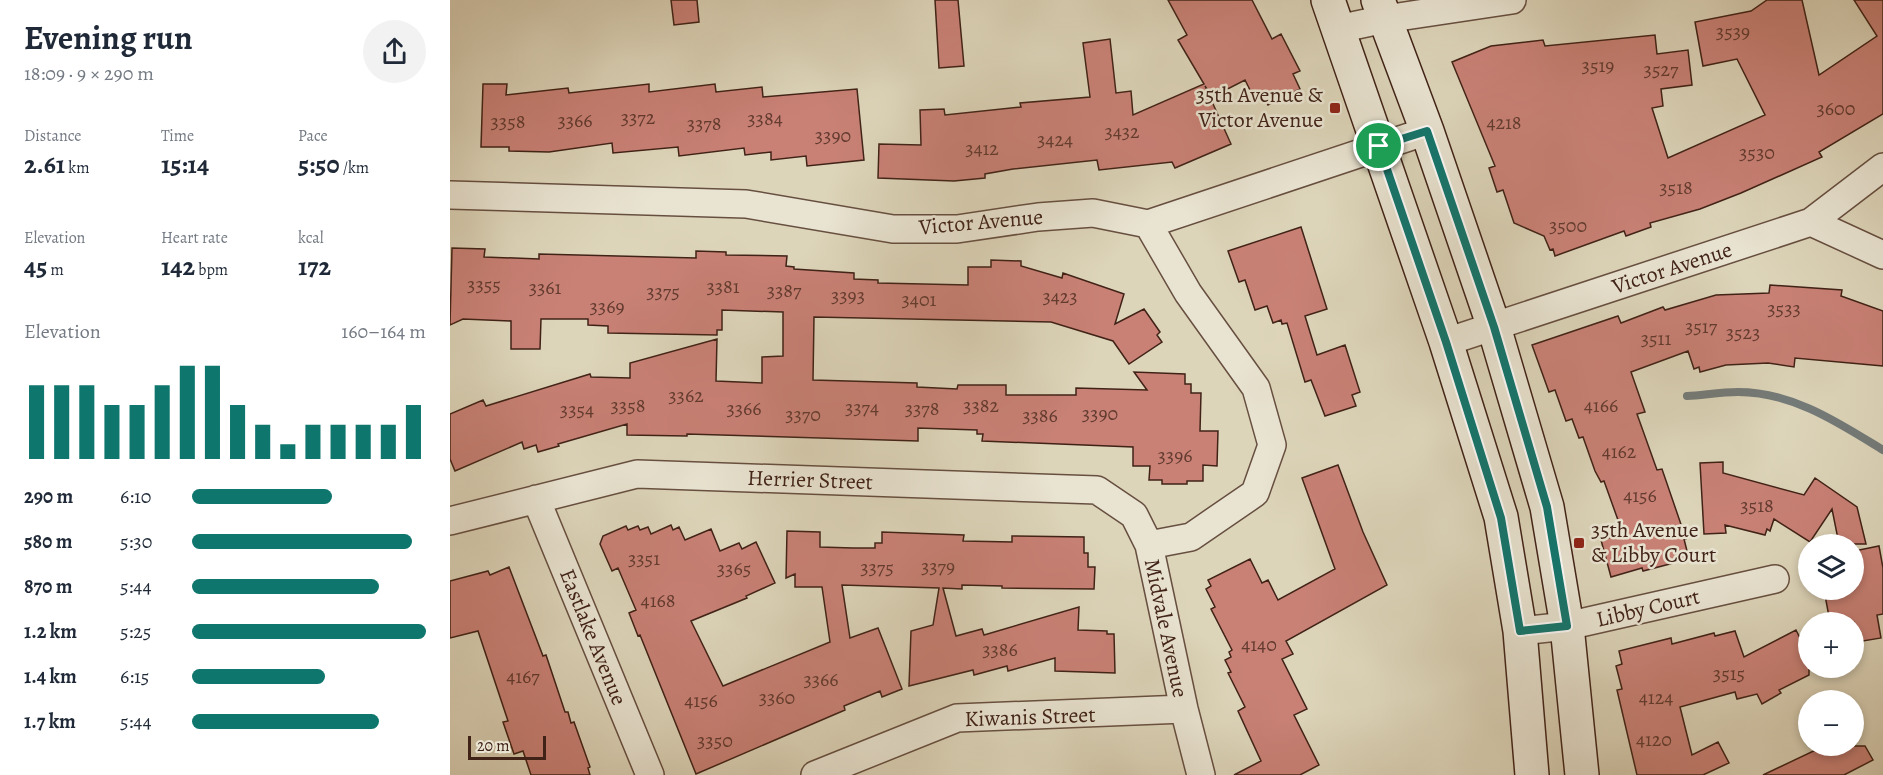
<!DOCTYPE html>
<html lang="en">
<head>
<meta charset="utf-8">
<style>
  :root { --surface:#fff; --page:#f2f2f3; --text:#1f2937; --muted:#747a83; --accent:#0f766e }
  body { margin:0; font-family:Alegreya,serif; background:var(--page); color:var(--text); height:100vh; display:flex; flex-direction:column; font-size:22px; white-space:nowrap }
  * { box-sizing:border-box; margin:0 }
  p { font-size:20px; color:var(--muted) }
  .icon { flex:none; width:33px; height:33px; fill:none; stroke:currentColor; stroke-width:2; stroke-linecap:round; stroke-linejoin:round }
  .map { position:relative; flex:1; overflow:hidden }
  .details { display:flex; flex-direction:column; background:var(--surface); width:450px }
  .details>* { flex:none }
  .buttons { position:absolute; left:1348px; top:534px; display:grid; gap:12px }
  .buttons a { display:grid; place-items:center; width:66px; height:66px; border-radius:50%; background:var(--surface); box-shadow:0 3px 9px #0003; font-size:30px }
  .scale { position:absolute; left:18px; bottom:15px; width:78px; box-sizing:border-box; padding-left:6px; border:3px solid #402217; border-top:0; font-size:16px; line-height:21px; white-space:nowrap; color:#402217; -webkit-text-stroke:4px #e9e4d2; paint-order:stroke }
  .pin { position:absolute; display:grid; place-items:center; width:51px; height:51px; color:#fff; margin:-26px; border:3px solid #fff; border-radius:50%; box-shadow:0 2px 6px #0007 }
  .round { display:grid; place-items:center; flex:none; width:63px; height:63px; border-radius:32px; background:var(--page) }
  .headline { display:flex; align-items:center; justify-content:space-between; height:102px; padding:0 24px }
  h1 { font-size:33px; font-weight:600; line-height:45px }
  .figures { display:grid; grid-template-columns:repeat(3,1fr); gap:9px; height:102px; padding:6px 24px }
  .figures div { display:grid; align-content:center }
  .figures b { font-size:26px; font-weight:600 }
  .figures small { font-size:16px; font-weight:400 }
  .figures p { font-size:16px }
  .chart { height:168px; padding:12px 24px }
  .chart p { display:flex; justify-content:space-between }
  .chart svg { width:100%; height:108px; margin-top:6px; stroke:var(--accent); stroke-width:6 }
  ul { padding:0 24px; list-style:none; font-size:20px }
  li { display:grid; grid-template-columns:96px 72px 1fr; align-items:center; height:45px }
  li i { height:15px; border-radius:8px; background:var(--accent) }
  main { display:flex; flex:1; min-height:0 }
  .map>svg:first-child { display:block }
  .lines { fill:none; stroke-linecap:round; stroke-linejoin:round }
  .stream { stroke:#747b79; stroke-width:8 }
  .building { fill:#c98176; stroke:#402217; stroke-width:1.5 }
  .street-casing { stroke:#674f40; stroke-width:30 }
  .secondary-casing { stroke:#402217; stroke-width:36 }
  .street { stroke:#e9e4d2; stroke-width:27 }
  .secondary { stroke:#e9e4d2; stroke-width:33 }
  .route-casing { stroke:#fff; stroke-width:12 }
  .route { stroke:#0f766e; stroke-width:8 }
  .poi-dot { fill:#8f2418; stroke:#e9e4d2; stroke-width:2 }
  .labels { text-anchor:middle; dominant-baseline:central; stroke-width:5; stroke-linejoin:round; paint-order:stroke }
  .number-label { font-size:20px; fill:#623a2f }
  .poi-label { font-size:22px; fill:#402217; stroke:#e9e4d2; text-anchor:end }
  .street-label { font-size:22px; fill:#402217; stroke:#e9e4d2 }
</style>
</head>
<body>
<main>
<section class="details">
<div class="headline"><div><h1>Evening run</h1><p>18:09 · 9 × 290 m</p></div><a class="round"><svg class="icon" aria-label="share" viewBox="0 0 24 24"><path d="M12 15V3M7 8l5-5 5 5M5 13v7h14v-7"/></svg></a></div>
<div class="figures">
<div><p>Distance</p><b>2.61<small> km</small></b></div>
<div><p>Time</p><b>15:14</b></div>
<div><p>Pace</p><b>5:50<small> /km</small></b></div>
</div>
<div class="figures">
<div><p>Elevation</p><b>45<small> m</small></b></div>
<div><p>Heart rate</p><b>142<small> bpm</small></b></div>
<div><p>kcal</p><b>172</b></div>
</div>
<div class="chart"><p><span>Elevation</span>160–164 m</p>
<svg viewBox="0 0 160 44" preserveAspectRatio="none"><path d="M5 44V14M15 44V14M25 44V14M35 44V22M45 44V22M55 44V14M65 44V6M75 44V6M85 44V22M95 44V30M105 44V38M115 44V30M125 44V30M135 44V30M145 44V30M155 44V22"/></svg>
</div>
<ul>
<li><b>290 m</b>6:10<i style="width:60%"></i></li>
<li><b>580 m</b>5:30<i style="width:94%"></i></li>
<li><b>870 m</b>5:44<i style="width:80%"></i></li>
<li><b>1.2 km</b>5:25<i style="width:100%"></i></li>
<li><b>1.4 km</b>6:15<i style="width:57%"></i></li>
<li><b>1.7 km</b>5:44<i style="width:80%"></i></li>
</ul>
</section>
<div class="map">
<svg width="1433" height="775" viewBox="0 0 1433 775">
  <rect width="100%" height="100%" fill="#ddd5ba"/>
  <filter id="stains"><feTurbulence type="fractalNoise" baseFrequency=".00333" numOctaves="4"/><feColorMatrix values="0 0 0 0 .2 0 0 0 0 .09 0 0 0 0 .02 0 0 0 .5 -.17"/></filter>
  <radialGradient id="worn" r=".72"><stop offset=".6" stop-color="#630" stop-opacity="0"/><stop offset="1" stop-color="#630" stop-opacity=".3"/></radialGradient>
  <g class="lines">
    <path class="stream" d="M1237,396C1254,395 1271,392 1288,392C1343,392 1389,423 1433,450"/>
  </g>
  <path class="building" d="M221,0H247L249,22L224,25Z
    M485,0H508L514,66L489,68Z
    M718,0H802L822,39L831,34L850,71L843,74L850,89L818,105L813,96L809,98L806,92L802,94L795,80L762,97L755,86L781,144L725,168L722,162L649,170L647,160L563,169L535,174V178L504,181L428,178L429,144L471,145L470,110L494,109L495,115L571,107L570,103L640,97L633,43L660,39L666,93L681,91L683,115L754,84L728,40L737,35Z
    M1317,0H1352L1369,75L1427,36L1404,0H1433V114L1369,152L1372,157L1291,193L1250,209L1200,223L1201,227L1176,236L1174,231L1105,256L1103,249L1100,250L1094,236L1064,223L1053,190L1047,192L1039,168L1045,166L1002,62L1041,46L1093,40L1095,46L1205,35L1207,54L1238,50L1242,85L1211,89L1213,106L1202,108L1218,158L1315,115L1287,59L1253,66L1245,22L1301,11Z
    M33,84H57L56,95L118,88L119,93L199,84V92L265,84L266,92L312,87L313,97L407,89L414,160L357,166L356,156L321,160V152L295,155L294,148L229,156L228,147L163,153L162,143L99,152L59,151V147H31Z
    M851,227L877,309L855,316L867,355L895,345L910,392L902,395L906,406L875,416L861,380L855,382L837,323L832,324L831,320L823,323L817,306L805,310L795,280L789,282L778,251Z
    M2,248L35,249L34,257L89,259V254L246,258V251L276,252V255L337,256L336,266L344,267V269L404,273V279L428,280V283L518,285V267H541V260L571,261V266L612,278L613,273L674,294L665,324L694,309L710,332L707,335L712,342L679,364L663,341L601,322L364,317L363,380L467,383V387L507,389L508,385H556V395H626V388L697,390L684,372L735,374V384H741V393H751L750,431H768L767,466L753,465V481H737V484H712V480H699L700,466H683V447L532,441L533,434H527V430L468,428V441L237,434V436L177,435V424L108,444L109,446L88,452L86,445L74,449L72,442L5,471L0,459V414L33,400L36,406L140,374L141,377L180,378V363L267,339L266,381L312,383V357L333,356V312L272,310V330H267V335L158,333V326L138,325V319H91L90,349H61V321L13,319L0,325Z
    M1320,285L1392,290L1391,296L1433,311V366L1345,358L1344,367L1318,363L1276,365L1250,372L1249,367L1244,369L1238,351L1181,372L1195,412L1187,414L1207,470L1212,469L1236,539H1234L1239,559L1193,571L1192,568L1161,577L1151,540L1173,534L1154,481L1151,482L1145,471L1133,437L1129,438L1122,419L1116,421L1105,390L1099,392L1082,345L1168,316L1171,323L1213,307L1215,310L1266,295L1319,293Z
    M1273,462V473L1354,495L1365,478L1407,507L1416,544H1389L1382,509L1360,542L1324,519L1320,531L1317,529L1315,535L1275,525L1276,533L1254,534L1250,463Z
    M888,465L913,532L937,585L836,641L843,654L832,659L857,709L844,715L869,765L850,775H784L811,761L788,711L795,707L778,673L781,672L775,660L781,657L779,652L782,650L761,609L765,607L756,589L761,586L758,580L800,559L812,583L818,580L828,600L885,569L852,478Z
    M221,525L223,530L229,527L235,540L261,529L270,551L289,543L292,549L306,542L325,583L296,596L297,598L241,621L273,686L380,642L372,587H345V574L336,578L337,531L370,532V547L403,548H425V543H432V532L514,535L513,541L562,542V536L634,537V553H638V567H645L644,589L552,588V586L512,585V589L493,588L506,636L532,629L534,635L629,607L628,630L657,631V634H664L665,673L605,671V658L558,671L557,666L524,675L523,670L459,686L461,631L483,625L489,588L392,585L400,638L428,628L452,689L432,697L430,691L394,706L395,710L246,774L190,635L188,636L179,613L186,610L168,568L162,571L150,544L153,536L176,526L178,530L188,526L190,530L198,527L201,534Z
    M1429,546L1433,568V614L1427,615L1431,638L1407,642L1404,622H1380L1374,590H1404V551Z
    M59,567L93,656L96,655L115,712H118L121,723L124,722L140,767L138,768L140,775H81L73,751L64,754L53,722L58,721L28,631L0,638V581L38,571L40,575Z
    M1346,630L1359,656V675L1329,690L1331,693L1312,704L1307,694L1287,699L1285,692L1230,707L1242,755L1268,742L1279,763L1253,775H1187L1167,690L1172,689L1166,666L1172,664L1169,651L1221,638L1222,644L1264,633L1265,636L1285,631L1294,657Z
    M1374,746H1415L1423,760L1394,775H1313Z"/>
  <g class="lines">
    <g class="street-casing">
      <path id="street" d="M888,29L935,19L1062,0
        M0,195L296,204L443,229H507L588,217L643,213L698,224L977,131
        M1361,222L1433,255
        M698,224L738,293L806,388L822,445L805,493L741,537L699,545
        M996,342L1361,222L1433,167
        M86,499L200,775
        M0,521L187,474L647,490L684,515L699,545L734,709L751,775
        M1070,631L1117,626L1325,579
        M365,775L507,718L734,709"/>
    </g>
    <g class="secondary-casing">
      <path id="secondary" d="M878,0L996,342L1051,517L1070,631L1082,775
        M928,0L977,131L1044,327L1097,507L1117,626L1132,775"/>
    </g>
    <use href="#street" class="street"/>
    <use href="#secondary" class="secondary"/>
  </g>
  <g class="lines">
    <g class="route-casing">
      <path id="route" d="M977,131L1044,327L1097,507L1117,626L1070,631L1051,518L996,342L929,146Z"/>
    </g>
    <use href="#route" class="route"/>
  </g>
  <g class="poi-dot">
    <rect x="879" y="102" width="12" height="12" rx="3"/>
    <rect x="1123" y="537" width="12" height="12" rx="3"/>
  </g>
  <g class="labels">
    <g class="number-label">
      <text x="1283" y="31">3539</text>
      <text x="1148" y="65">3519</text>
      <text x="1211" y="69">3527</text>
      <text x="1386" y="108">3600</text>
      <text x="188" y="117">3372</text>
      <text x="315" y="118">3384</text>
      <text x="125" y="120">3366</text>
      <text x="58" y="121">3358</text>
      <text x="1054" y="122">4218</text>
      <text x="254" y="123">3378</text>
      <text x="672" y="131">3432</text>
      <text x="383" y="135">3390</text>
      <text x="605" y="139">3424</text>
      <text x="532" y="148">3412</text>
      <text x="1307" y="152">3530</text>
      <text x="1226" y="187">3518</text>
      <text x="1118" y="225">3500</text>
      <text x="34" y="284">3355</text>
      <text x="273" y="286">3381</text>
      <text x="95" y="287">3361</text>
      <text x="334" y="290">3387</text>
      <text x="213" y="291">3375</text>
      <text x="398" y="295">3393</text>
      <text x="610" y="296">3423</text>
      <text x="469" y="299">3401</text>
      <text x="157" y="306">3369</text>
      <text x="1334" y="308">3533</text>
      <text x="1251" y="326">3517</text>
      <text x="1293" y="332">3523</text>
      <text x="1206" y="338">3511</text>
      <text x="236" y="395">3362</text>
      <text x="178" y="405">3358</text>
      <text x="531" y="405">3382</text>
      <text x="1151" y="405">4166</text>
      <text x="412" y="407">3374</text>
      <text x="294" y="408">3366</text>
      <text x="472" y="408">3378</text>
      <text x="127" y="409">3354</text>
      <text x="650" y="413">3390</text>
      <text x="353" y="414">3370</text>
      <text x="590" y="415">3386</text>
      <text x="1169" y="451">4162</text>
      <text x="725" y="455">3396</text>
      <text x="1190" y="495">4156</text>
      <text x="1307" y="505">3518</text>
      <text x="194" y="558">3351</text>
      <text x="488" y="566">3379</text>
      <text x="427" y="567">3375</text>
      <text x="284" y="568">3365</text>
      <text x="208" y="600">4168</text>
      <text x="809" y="644">4140</text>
      <text x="550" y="649">3386</text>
      <text x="1279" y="673">3515</text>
      <text x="73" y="676">4167</text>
      <text x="371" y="679">3366</text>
      <text x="327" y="697">3360</text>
      <text x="1206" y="697">4124</text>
      <text x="251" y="700">4156</text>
      <text x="1204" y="739">4120</text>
      <text x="265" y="740">3350</text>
    </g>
    <g class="poi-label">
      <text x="873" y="95">35th Avenue &amp;<tspan x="873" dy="25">Victor Avenue</tspan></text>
      <text x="1141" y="530" text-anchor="start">35th Avenue<tspan x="1141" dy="25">&amp; Libby Court</tspan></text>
    </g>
    <g class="street-label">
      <text transform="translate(531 222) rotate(-5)">Victor Avenue</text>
      <text transform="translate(1222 268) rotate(-18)">Victor Avenue</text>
      <text transform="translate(360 480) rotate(2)">Herrier Street</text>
      <text transform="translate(1198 608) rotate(-13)">Libby Court</text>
      <text transform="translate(716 628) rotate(78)">Midvale Avenue</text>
      <text transform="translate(143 637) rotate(68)">Eastlake Avenue</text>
      <text transform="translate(580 717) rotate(-2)">Kiwanis Street</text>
    </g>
  </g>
  <rect width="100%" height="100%" filter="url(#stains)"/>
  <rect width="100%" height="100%" fill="url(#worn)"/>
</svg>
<div class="buttons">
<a><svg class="icon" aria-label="layers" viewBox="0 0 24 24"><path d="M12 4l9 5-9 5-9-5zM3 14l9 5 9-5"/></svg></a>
<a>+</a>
<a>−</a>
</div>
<div class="scale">20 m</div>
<div class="pin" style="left:929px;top:146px;background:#1e9e55"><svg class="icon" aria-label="arrive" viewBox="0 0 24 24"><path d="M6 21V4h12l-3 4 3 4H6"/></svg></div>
</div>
</main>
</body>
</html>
